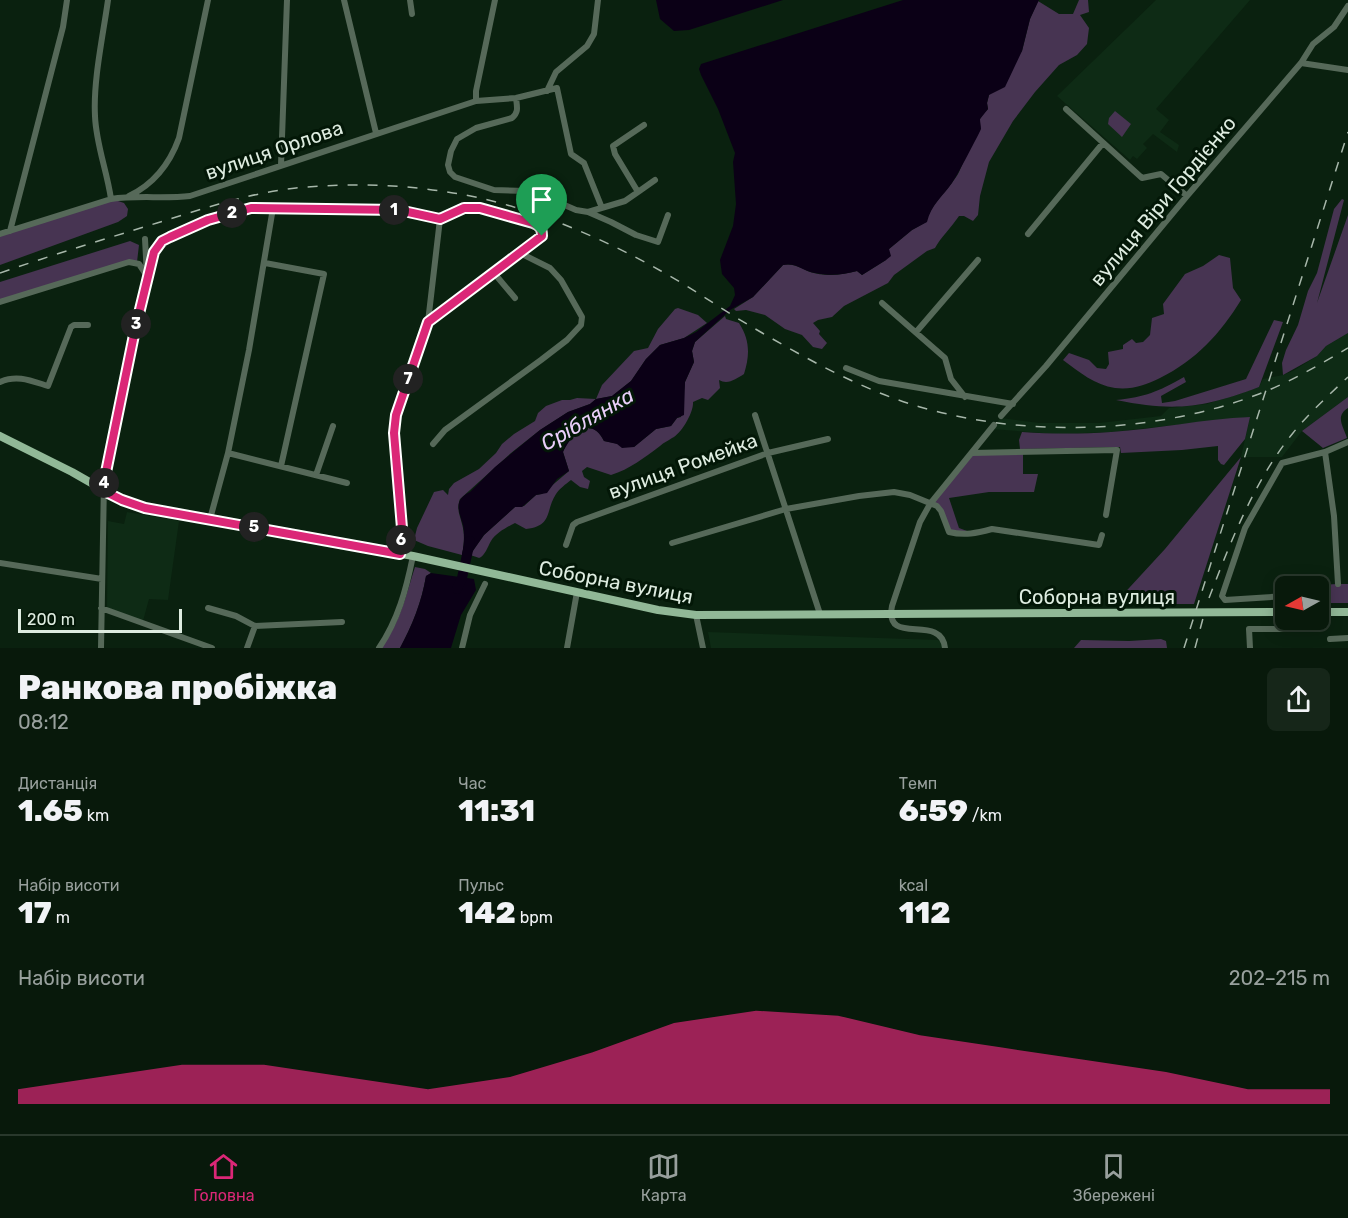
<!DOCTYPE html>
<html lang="uk">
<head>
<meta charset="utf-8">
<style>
  :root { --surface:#08190b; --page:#162619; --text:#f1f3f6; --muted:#98a09d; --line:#29382c; --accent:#db2777 }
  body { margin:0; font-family:Rubik,sans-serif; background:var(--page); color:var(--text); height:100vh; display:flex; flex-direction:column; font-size:22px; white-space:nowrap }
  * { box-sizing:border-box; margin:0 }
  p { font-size:20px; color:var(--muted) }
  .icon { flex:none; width:33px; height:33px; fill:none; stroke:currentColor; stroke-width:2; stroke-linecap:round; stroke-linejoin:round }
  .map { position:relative; height:648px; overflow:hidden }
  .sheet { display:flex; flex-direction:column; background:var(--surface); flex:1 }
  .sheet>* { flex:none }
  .needle { width:39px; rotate:262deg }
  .buttons { position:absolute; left:1275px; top:576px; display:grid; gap:12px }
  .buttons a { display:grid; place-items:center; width:54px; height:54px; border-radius:9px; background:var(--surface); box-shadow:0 3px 15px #0003,0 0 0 2px var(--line); font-size:30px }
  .scale { position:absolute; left:18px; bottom:15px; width:164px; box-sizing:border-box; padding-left:6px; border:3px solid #deece0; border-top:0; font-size:16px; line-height:21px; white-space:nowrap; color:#deece0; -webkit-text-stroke:4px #031707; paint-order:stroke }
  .pin { position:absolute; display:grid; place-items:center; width:51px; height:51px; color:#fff; margin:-62px -26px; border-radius:50% 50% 50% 0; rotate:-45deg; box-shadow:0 0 6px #0007 }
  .pin .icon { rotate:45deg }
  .km { position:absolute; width:30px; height:30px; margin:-15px; border-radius:50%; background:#222; color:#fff; font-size:16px; line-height:30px; text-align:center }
  .round { display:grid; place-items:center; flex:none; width:63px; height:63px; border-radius:9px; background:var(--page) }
  .overview { display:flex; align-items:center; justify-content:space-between; height:102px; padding:0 18px }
  h1 { font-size:33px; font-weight:800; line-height:45px }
  .figures { display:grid; grid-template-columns:repeat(3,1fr); gap:9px; height:102px; padding:6px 18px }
  .figures div { display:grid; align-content:center }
  .figures b { font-size:30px; font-weight:800 }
  .figures small { font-size:16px; font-weight:400 }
  .figures p { font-size:16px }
  .chart { height:168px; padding:12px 18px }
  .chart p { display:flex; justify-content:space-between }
  .chart svg { width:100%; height:108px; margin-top:6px; fill:var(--accent); opacity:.7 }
  .tab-bar { display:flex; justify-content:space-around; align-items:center; height:84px; border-top:2px solid var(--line); background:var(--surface); font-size:16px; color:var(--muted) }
  .tab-bar a { display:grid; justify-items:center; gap:3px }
  .tab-bar .on { color:var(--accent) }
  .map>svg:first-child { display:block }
  .built { fill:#0e2b15 }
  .green { fill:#473452 }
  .water { fill:#0b0016 }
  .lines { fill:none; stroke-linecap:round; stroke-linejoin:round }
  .river { stroke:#0b0016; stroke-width:10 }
  .minor { stroke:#566959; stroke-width:6 }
  .major { stroke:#91b897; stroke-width:8 }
  .rail { stroke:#a7b7aa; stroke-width:1.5; stroke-dasharray:10 10; stroke-linecap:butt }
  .route-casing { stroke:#fff; stroke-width:12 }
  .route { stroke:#db2777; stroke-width:8 }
  .labels { text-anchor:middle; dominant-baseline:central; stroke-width:6; stroke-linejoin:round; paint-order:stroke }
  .street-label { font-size:20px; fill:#deece0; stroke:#031707 }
  .water-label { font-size:21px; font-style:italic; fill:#eacffa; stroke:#031707 }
</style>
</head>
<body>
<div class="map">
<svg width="1348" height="648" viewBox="0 0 1348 648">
  <rect width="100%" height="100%" fill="#0a210f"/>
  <path class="built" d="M1156,0H1250L1156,109L1169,120L1160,132L1179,145L1177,152L1153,134L1143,144L1147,148L1137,159L1133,156L1130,160L1057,96Z
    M1348,333V397L1302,431L1282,457H1241L1250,417L1111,432L1056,434L991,429L1001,418L1039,423H1099L1161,416L1169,408L1207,404L1259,387L1263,379L1283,375L1293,371L1317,356L1326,346Z
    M127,512L179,521L168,600L149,599L143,621L108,608L107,606L108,521L124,524Z
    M708,632L938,640L942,643V648H711Z"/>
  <path class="green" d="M1079,0H1088L1089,12L1080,15L1089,28L1087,44L1077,55L1059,65L1035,92L1013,121L989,162L980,196L978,215L973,221L964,216H959C951,228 941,237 935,248L927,251L894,275L888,283L844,306L832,317L818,320L813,323L820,331L819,334L827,343L822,349L813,347L802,335L785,329L765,315L746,310L736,311L734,309L753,297L783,265C794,263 800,268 810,272C825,277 843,275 857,271L862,275L886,260L889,249L912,230L926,222C932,202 948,191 958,174C969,154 971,125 988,109L987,103L989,95L1022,51L1030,19L1038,1L1059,14H1073Z
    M1115,111L1131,124L1122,137L1108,124L1109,118Z
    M112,199L124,203L128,209L127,216L118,222L0,265V234Z
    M1342,199L1344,200L1317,303L1348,215V333L1326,346L1317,356L1283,375L1282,363L1286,350L1298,325L1308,291L1317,273L1334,209Z
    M130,241L139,245L137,262L0,302V282Z
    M1219,255L1230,258L1233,288L1241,300C1220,334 1196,360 1160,378C1145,385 1132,390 1115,388C1095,385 1079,372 1063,360L1069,353L1089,360L1097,368L1106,369L1109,364L1108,352L1123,349V345L1132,339L1136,343L1143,342L1150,335L1152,318L1164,314L1163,304L1185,274L1203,266Z
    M678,308L698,315L707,323L684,338L660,345L646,359L631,381L612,396L596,399L590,404L568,412L540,430L511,453L460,499C456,509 460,515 462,524C465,534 464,545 462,555L428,546L414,540L417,528L434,492L443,490L448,495L449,489L454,483L479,469L496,453L502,444L514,434L535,421L538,413L546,406L562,400H570L577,398L596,399L602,385L634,351L648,348L658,329L675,309Z
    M725,316L726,319L739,323C750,340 750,355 744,374C736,379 728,385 719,380L720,388L708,400L702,398L693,402C694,412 681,434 672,438C668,441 664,442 660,446C644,458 630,469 611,475L587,467L582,471L584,477L590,481L588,489L580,487L571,480C566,484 559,489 556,494C545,511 553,526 526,529L515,523C507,527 496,533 491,541C488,546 485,556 479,558C479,558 471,555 470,555L484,535L515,507L524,506L536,495L542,494L569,471L563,452C572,433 591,415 604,441L634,447L656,429L671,426L677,418L681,417L685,382L694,362L692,351L695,342Z
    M1274,320L1283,322L1259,387C1203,408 1175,412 1116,400C1146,397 1157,392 1184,377L1186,382L1161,396L1162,403L1175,401L1246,379Z
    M1348,397V408C1335,416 1343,426 1347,438L1323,448L1302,431Z
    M1250,417L1245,439L1224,465L1221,464L1218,460V446L1182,450L1121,453L1120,447L1020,449L1019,440L1022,432C1052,434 1081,434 1111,432C1157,429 1203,419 1250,417Z
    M1023,451V474H1038L1034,492H989L949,498L959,528L975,534L949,532L941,511L930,504L972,453Z
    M1241,457L1194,604H1132L1118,600L1165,549Z
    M415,567L425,569L431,573L426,576C422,601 412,626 400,648H381C401,621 405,598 415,567Z
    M1338,584H1348V603H1319L1318,586H1297Z
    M1161,639L1166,641L1167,648H1074L1081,640L1129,641Z"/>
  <path class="water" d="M656,0H783L689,30L674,31L660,19Z
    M903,0H1039L1030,19L1022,51L1005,87L989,95L987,103L988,109L980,119C980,122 981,126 981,129C980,132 956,178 952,183C943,196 931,205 927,222L912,230L889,249L891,256L886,260L862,275L857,271C843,275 829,276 815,273C803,271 796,262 783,265L753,297L730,310L695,342L692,351L694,362L685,382L684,415L677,418L671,426L656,429L634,447L622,448L617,444L604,441C591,415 572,433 563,452L569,471L557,479L547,493L536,495L522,507H515L484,535L470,555H462C464,545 465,535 463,525C459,511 453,500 470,492L495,467L540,430L568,412L590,404L596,399L612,396L631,381L646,359L660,345L684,338L696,332L730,306L735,295L734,288L722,274L720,260L733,226L736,204L733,162L735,153L718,109L701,75L699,69L701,64Z
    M431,573L474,579L476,590L461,615L451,648H400C412,626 422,601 426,576Z"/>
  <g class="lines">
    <path class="river" d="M457,589L462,578L470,541"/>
    <path class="minor" d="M108,0C103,36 93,81 95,116C96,144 107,171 111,199
      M344,0L376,133
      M410,0L412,14
      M1301,63L1348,70
      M547,91L556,72L587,46L594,34L598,0
      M516,98C517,107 519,112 512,118L476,128L457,139L451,151L448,165L450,172L455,177L494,190L526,191L553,200L576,210L588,212L611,222L636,235L658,242L668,215
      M476,101V91L495,0
      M1066,109L1142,178L1161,174L1187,196
      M281,165L287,0
      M638,192L655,180
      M129,196C154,184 170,163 179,138L208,0
      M588,212L625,201L638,192L615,154L613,146L644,125
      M10,231L63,27L67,0
      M0,234L111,199C137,195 164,199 190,196L476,101L516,98L557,88L571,154L584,163L602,208
      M1028,234L1103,143
      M265,263L324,274L281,466
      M494,273L515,298
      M0,302L129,262L139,264L147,276L154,252L162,241L208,220L251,208L399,210L440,219L463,208H480L540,226L542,236L428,322
      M882,303L945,358L951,379L965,397
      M917,331L978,260
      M846,368L879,381L1013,404
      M0,382C17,374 32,381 48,386L71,327L74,325H88
      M755,415L820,614
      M1001,416L1046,366L1187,196L1301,63L1313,44L1334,27L1348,6
      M433,444L445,430L541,360L567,340L581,325L582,317L561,280L550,268L520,253
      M1325,452L1334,516L1338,584
      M228,453L347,483
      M972,453L1117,450L1106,515
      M316,475L333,426
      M210,519L228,453L249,350L273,208
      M672,543L786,509L859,496L894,492L910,495L937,506L941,511L949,532C965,536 977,533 992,529L1099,545L1102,535
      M566,545L573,525L577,522L768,453L828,439
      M400,554L402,528L394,433L397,415L428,322L440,219
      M0,563L102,579
      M1286,596L1225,600L1222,596L1245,528L1282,463L1325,452L1348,442
      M101,608L212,648
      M208,608L236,616L255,626L342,622
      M696,615L703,648
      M1330,639L1348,638
      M101,648L104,482L147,276L145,239
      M247,648L255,626
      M379,648C398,620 406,590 413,556
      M462,648L470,615L485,584
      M567,648L577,592
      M945,648C941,612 884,648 892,606L920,522L930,504L994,425
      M1250,648L1249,629H1283L1286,600"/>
    <path class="major" d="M0,436L72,472L121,500L145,508L413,556L658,610L696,615L1286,612
      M1318,612H1348"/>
    <path class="rail" d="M0,273C52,255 105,239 157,223C202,209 249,193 296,188C349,183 402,184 453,193C521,203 601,237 661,271C692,288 721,309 752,327C805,358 862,390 920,407C1028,438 1154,434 1259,394C1290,382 1319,365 1348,348
      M1209,598C1231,541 1254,481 1293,433C1309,413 1329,395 1348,377
      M1184,648L1348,132
      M1195,648L1205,611"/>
  </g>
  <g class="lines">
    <g class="route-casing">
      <path id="route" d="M251,208L399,210L440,219L464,208H480L533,223C540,226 542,228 542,236L428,322L396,415L394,433L402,528L400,554L145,508L122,500L104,491V482L135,330L154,252L162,241L170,237L208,220Z"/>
    </g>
    <use href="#route" class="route"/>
  </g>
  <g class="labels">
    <g class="street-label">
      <text transform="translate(274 150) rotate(-19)">вулиця Орлова</text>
      <text transform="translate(1163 201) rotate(-50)">вулиця Віри Гордієнко</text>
      <text transform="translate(683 466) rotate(-20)">вулиця Ромейка</text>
      <text transform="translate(616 582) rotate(11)">Соборна вулиця</text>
      <text x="1097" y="597">Соборна вулиця</text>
    </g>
    <g class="water-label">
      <text transform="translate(587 419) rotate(-30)">Сріблянка</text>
    </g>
  </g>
</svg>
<div class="buttons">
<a><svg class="needle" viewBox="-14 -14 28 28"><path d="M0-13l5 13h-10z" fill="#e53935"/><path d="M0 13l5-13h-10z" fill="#98a09d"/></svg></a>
</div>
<div class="scale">200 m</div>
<div class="pin" style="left:542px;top:236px;background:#1e9e55"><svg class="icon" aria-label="arrive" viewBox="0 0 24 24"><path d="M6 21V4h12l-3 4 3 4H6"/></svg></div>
<b class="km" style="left:394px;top:210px">1</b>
<b class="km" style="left:232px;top:213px">2</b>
<b class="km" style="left:136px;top:324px">3</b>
<b class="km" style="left:104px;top:483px">4</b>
<b class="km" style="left:254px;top:527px">5</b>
<b class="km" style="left:401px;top:540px">6</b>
<b class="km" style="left:408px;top:379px">7</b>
</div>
<section class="sheet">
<div class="overview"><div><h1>Ранкова пробіжка</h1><p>08:12</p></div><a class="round"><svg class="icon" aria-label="share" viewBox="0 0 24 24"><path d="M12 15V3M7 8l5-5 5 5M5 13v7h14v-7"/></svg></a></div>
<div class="figures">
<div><p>Дистанція</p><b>1.65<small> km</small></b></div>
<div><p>Час</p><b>11:31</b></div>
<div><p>Темп</p><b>6:59<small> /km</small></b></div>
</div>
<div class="figures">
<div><p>Набір висоти</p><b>17<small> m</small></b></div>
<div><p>Пульс</p><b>142<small> bpm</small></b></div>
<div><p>kcal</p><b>112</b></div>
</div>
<div class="chart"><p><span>Набір висоти</span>202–215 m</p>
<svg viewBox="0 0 160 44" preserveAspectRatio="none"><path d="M0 44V38L10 33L20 28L30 28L40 33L50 38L60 33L70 23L80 11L90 6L100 8L110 16L120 21L130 26L140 31L150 38L160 38V44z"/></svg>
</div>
</section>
<nav class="tab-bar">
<a class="on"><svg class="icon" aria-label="home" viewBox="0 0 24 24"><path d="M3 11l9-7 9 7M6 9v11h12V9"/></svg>Головна</a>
<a><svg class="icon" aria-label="map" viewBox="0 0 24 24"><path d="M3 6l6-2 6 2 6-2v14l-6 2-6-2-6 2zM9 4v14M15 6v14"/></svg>Карта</a>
<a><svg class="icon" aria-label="saved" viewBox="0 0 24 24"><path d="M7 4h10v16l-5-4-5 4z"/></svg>Збережені</a>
</nav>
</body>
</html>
